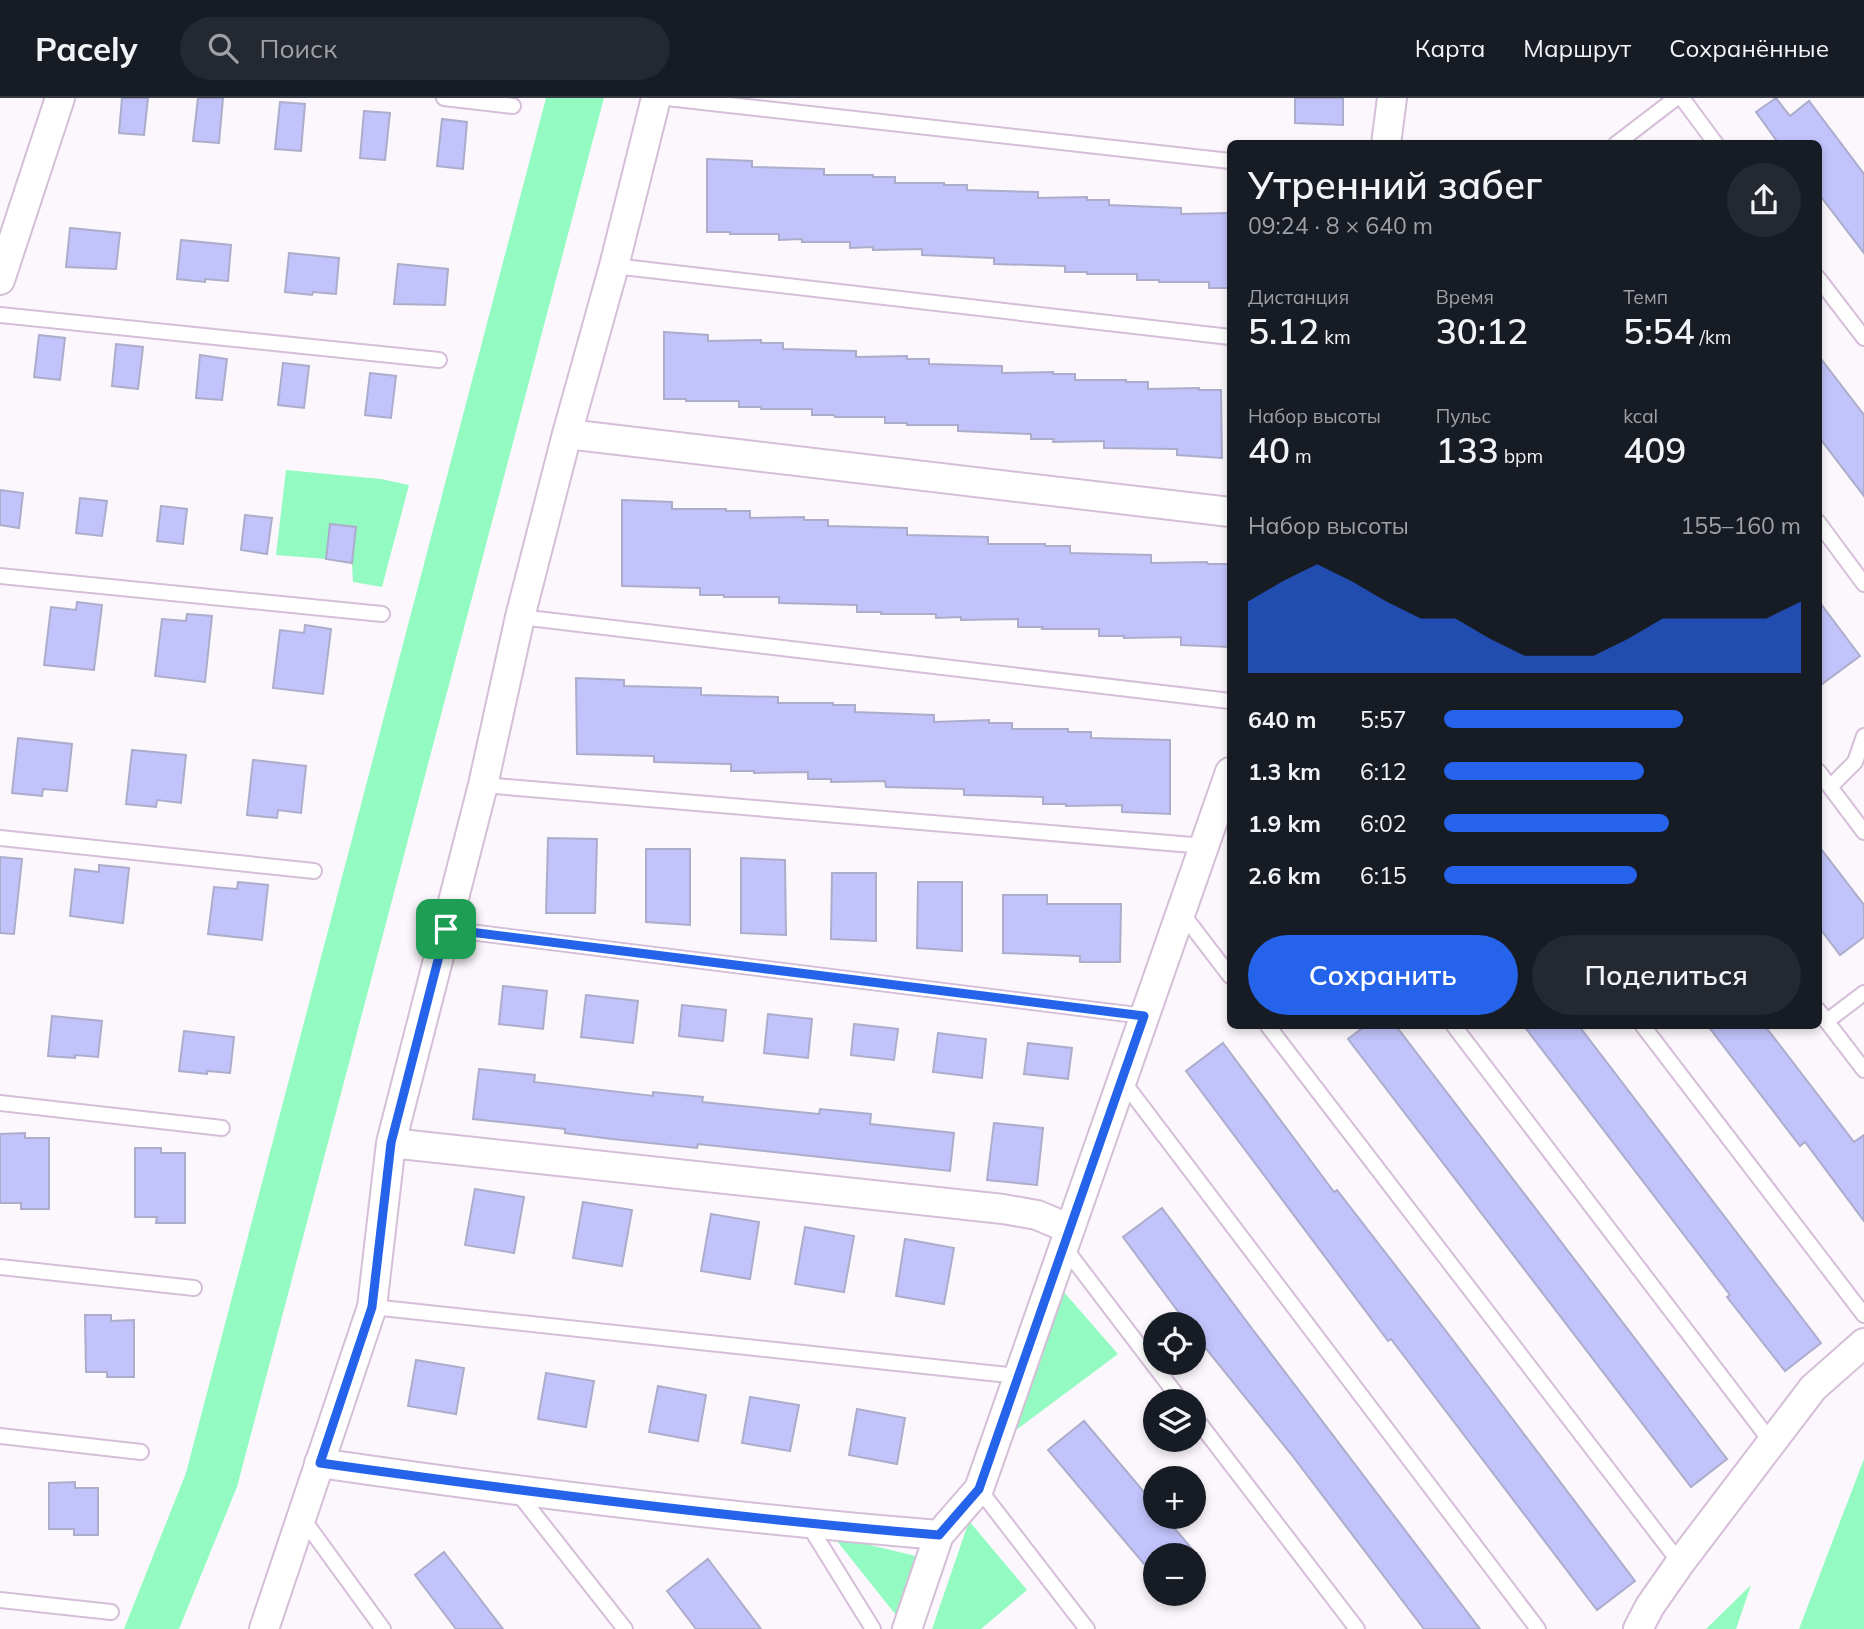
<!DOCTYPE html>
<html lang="ru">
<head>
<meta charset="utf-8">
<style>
  :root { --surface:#171b24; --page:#242831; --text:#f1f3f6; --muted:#9ea1a6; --line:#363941; --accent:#2563eb }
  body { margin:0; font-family:Mulish,sans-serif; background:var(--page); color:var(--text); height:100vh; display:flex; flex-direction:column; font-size:26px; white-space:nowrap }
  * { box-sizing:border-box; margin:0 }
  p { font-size:23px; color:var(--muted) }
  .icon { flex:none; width:38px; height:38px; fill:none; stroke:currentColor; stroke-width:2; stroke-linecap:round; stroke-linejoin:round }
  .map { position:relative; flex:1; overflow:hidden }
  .side { position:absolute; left:1227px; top:42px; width:595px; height:889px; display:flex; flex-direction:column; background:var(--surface); border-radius:10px; box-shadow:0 4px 10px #0003 }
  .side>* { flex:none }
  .buttons { position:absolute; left:1143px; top:1214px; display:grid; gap:14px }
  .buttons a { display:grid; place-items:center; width:63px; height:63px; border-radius:50%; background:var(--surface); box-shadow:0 4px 10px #0003; font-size:35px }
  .pin { position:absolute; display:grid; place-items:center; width:60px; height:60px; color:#fff; margin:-30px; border-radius:14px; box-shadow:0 4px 10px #0006 }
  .round { display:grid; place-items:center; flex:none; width:74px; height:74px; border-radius:37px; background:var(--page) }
  .overview { display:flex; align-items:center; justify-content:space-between; height:119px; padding:0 21px }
  h1 { font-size:38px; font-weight:600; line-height:52px }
  .stats { display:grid; grid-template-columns:repeat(3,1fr); gap:10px; height:119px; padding:7px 21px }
  .stats div { display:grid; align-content:center }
  .stats b { font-size:35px; font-weight:600 }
  .stats small { font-size:19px; font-weight:400 }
  .stats p { font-size:19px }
  .chart { height:196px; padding:14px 21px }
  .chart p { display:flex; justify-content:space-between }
  .chart svg { width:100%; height:126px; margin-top:7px; fill:var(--accent); opacity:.7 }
  .button { display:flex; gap:14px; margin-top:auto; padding:14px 21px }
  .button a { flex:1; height:80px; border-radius:42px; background:var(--accent); color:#fff; font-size:28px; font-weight:600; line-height:80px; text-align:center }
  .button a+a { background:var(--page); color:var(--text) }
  ul { padding:0 21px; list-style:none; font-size:23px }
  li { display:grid; grid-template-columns:112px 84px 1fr; align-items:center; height:52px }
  li i { height:18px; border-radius:9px; background:var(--accent) }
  header { display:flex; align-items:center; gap:42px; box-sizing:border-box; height:98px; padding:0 35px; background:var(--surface); border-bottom:2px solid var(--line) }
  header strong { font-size:33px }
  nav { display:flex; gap:38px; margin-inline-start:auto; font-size:24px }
  .search { width:490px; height:63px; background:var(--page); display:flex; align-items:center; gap:18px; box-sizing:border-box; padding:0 24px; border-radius:38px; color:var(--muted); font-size:26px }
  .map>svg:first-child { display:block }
  .green { fill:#93fac1 }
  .building { fill:#c2c3fb; stroke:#acadcb; stroke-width:2 }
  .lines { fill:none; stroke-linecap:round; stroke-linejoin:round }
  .lane-casing { stroke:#d5bed7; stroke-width:18 }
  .street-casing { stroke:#d5bed7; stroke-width:32 }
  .lane { stroke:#fff; stroke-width:14 }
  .street { stroke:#fff; stroke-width:28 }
  .route-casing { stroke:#fff; stroke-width:14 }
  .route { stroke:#2563eb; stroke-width:9 }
</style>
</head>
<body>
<header>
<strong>Pacely</strong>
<div class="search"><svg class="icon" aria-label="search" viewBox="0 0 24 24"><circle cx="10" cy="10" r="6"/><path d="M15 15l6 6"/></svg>Поиск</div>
<nav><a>Карта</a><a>Маршрут</a><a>Сохранённые</a></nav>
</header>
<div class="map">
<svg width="1864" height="1531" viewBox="0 0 1864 1531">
  <rect width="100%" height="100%" fill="#fbf7fc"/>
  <path class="green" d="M546,0H604L237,1389L179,1531H124L186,1375Z
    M286,372L381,381L409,387L382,489L353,484L352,465L356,429L330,426L326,461L276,457Z
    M1056,1185L1118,1256L993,1349Z
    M1864,1361V1531H1799Z
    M969,1423L1027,1492L981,1531H932Z
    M833,1438L936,1463L907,1531Z
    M1751,1487L1736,1531H1706Z"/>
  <path class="building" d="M122,0H148L144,37L119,35Z
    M198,0H223L219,45L193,43Z
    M1295,0H1343V27L1295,25Z
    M1776,0L1790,18L1809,3L1864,76V155L1818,95V46H1779L1756,14Z
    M280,4L305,6L301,53L275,51Z
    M364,13L390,15L385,62L360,60Z
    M442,21L467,24L463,71L437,68Z
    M707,61L752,63V69L824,71V77H873V79H895V85H944V87H967V92L1038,94V100L1087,99V102H1109V107L1181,110V116L1230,115V190H1209V184H1159V182H1137V176H1087V174H1065V168L994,166V160L922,157V151L873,152V149L850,150V144H802V141L779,142V136H730V134H707Z
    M70,130L120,135L116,171L66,169Z
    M181,142L231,147L228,183L205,181V184L177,181Z
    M289,155L339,160L336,196L313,194L312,197L285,194Z
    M398,166L448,171L445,207L394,206Z
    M664,234L708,237V243L761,242V245H783V251L856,253V259L907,258V261H929V266L1002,268V275L1053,274V276H1075V282H1126V284H1148V291L1199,290V292H1221L1222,360L1177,357V351L1104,350V343L1053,344L1054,341H1031V336L958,333V327H907V325H885V319H835L834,317H812V311H761V309H739V303H686V301H664Z
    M39,237L65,240L60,282L34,279Z
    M116,246L143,249L138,291L112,288Z
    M200,257L227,261L222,302L196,300Z
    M1818,257L1864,317V398L1818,338Z
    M283,265L309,268L304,310L278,307Z
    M370,275L396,278L391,320L365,317Z
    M0,392L23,395L19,430L0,427Z
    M80,400L107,403L102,438L76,435Z
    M622,402L672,404V411H726V413H750V420L804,419V422H828V428L907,430V437L988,439V446H1045V448H1070V455L1151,457V465L1207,464L1208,466H1230V549L1181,547V539L1124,540V538H1099V531H1042L1043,529H1018V521L961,522V519L936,520V516H881V514H857V507L779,505V499H724V497H700V490L622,488Z
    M161,408L187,411L183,446L157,443Z
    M245,417L272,420L267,456L241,452Z
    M330,426L356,429L352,465L326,461Z
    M1818,502L1860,558L1818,589Z
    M77,504L102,507L94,572L44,567L51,509L76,512Z
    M187,516L212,518L205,584L155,578L162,521L186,523Z
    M305,527L331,531L323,596L273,590L280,532L304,535Z
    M576,580L624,582V588L701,590V597L778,599V605H833V607H855V614L934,617V624L989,622V625H1012V631H1068V634H1091V640L1170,642V716L1122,714V707L1066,708V706H1043V699L964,697V691L886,689L885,683L831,684V681H808V674L754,675V673H731V666L654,664V658L577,656Z
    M18,640L72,646L67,693L43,691L42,698L12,695Z
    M132,652L186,657L181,705L157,702L156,709L126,706Z
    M253,662L306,668L301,715L278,712L277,720L247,717Z
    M548,740L597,741L595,815H546Z
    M1818,747L1864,807V839L1840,857L1818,828Z
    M646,751H690V827L646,824Z
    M0,759L22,761L14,836L0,835Z
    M741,760L785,762L786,837L741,835Z
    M99,767L129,770L123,825L70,818L75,771L99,774Z
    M832,775H876V843L831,841Z
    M238,784L268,787L262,842L208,836L214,789L237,791Z
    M918,784H962V853L917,850Z
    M1003,797H1047V806H1121L1120,864H1080V858L1003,855Z
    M503,888L547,893L543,931L499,926Z
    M586,897L638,903L633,945L581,939Z
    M682,907L726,912L723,943L679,938Z
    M768,916L812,921L808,960L764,955Z
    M52,918L102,923L98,959L75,957V960L48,958Z
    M854,926L898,931L894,962L851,957Z
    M1365,928H1396L1727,1361L1691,1389L1348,941Z
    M1524,928H1579L1821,1245L1785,1273L1727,1199L1730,1197Z
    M1708,928H1765L1854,1044L1864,1037V1123L1805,1044L1800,1048Z
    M184,933L234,939L230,975L207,973V976L179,973Z
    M938,935L986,941L982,980L933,974Z
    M1028,945L1072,950L1068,981L1024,976Z
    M1223,945L1334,1094L1337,1092L1446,1233L1635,1483L1597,1512L1391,1241L1388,1243L1186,973Z
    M479,971L535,977L534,984L653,998V994L703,999L702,1004L819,1016L820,1011L871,1016L870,1026L954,1035L950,1073L698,1046L697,1050L612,1041L565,1035V1031L473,1021Z
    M994,1025L1043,1030L1037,1087L987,1082Z
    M25,1035V1040H49V1111H21V1105H0V1036Z
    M135,1050H161V1055H185V1125H156L157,1119H135Z
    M475,1091L524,1099L514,1155L465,1147Z
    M583,1104L632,1112L622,1168L573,1160Z
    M1162,1110L1253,1232L1480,1531H1424L1291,1356L1203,1247L1194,1234V1227H1188L1123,1139Z
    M711,1116L759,1124L750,1181L701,1173Z
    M805,1129L854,1138L844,1194L795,1186Z
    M905,1141L954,1150L944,1206L896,1198Z
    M85,1217H111V1223L134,1222V1279H107V1274H86Z
    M416,1262L464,1270L456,1316L408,1308Z
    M546,1275L594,1283L586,1329L538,1321Z
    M658,1288L706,1297L698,1343L649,1334Z
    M750,1299L799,1307L790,1353L742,1345Z
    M857,1311L905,1320L897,1366L849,1357Z
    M1084,1323L1155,1407V1419H1165L1198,1458H1155V1479L1048,1352Z
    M75,1384V1390H98V1437H74V1431H49V1385Z
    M444,1454L503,1531H456L415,1477Z
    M708,1461L761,1531H696L667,1493Z"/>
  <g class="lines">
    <g class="lane-casing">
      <path id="lane" d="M444,0L513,8
        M667,0L1230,63
        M1682,0L1716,46
        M1616,46L1676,0
        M614,168L1230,239
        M1818,180L1864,240
        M0,217L439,262
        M1818,424L1864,486
        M0,478L382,516
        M520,519L1230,603
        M1818,673L1864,734
        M483,687L1204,748
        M1830,689L1855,664L1864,638
        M0,740L314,773
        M1181,814L1230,878
        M446,831L1144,918
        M1818,912L1864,972
        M1827,923L1864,895
        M1268,928L1680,1465
        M1454,928L1772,1345
        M1643,928L1864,1217
        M1122,982L1538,1531
        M0,1005L222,1030
        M1064,1149L1182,1304
        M0,1169L194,1190
        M372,1209L1018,1278
        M1194,1318L1357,1531
        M0,1338L141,1354
        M979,1391L1087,1531
        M517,1394L625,1531
        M303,1421L383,1531
        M808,1426L873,1531
        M0,1502L111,1514"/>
    </g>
    <g class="street-casing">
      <path id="street" d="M1386,46L1392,0
        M0,182L60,0
        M567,336L614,168L656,0
        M391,1045L1003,1111L1037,1117L1070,1131L979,1391L939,1437
        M1070,1131L1230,674
        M319,1365C526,1395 732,1420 939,1437L907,1531
        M264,1531L372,1209L391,1045L483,687L520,519L567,336L1230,414
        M1638,1531L1650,1508L1680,1465L1813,1290L1864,1245"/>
    </g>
    <use href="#lane" class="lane"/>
    <use href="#street" class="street"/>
  </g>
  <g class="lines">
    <g class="route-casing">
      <path id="route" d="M446,831L1144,918L979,1391L939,1437C732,1420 526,1394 320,1365L372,1209L391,1045Z"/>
    </g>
    <use href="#route" class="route"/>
  </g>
</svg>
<div class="buttons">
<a><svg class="icon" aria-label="locate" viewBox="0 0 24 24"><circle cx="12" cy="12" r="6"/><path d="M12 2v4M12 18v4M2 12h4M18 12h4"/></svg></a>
<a><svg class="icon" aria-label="layers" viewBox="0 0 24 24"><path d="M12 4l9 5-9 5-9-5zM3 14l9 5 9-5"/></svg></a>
<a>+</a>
<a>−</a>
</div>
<div class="pin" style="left:446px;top:831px;background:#1e9e55"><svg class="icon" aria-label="arrive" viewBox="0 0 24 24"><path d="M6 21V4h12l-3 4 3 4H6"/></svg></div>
<section class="side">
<div class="overview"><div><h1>Утренний забег</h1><p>09:24 · 8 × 640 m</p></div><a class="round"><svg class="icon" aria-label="share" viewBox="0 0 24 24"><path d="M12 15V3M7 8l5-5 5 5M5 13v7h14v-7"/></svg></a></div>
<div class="stats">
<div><p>Дистанция</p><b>5.12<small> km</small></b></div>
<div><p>Время</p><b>30:12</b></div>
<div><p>Темп</p><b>5:54<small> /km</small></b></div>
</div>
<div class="stats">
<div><p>Набор высоты</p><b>40<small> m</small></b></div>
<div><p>Пульс</p><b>133<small> bpm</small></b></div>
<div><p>kcal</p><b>409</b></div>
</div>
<div class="chart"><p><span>Набор высоты</span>155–160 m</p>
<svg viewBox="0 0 160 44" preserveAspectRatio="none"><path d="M0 44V19L10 12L20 6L30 12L40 19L50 25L60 25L70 32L80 38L90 38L100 38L110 32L120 25L130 25L140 25L150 25L160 19V44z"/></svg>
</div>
<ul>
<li><b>640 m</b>5:57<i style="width:67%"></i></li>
<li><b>1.3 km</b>6:12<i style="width:56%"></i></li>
<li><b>1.9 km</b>6:02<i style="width:63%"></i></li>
<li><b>2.6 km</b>6:15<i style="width:54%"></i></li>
</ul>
<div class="button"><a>Сохранить</a><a>Поделиться</a></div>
</section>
</div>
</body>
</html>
